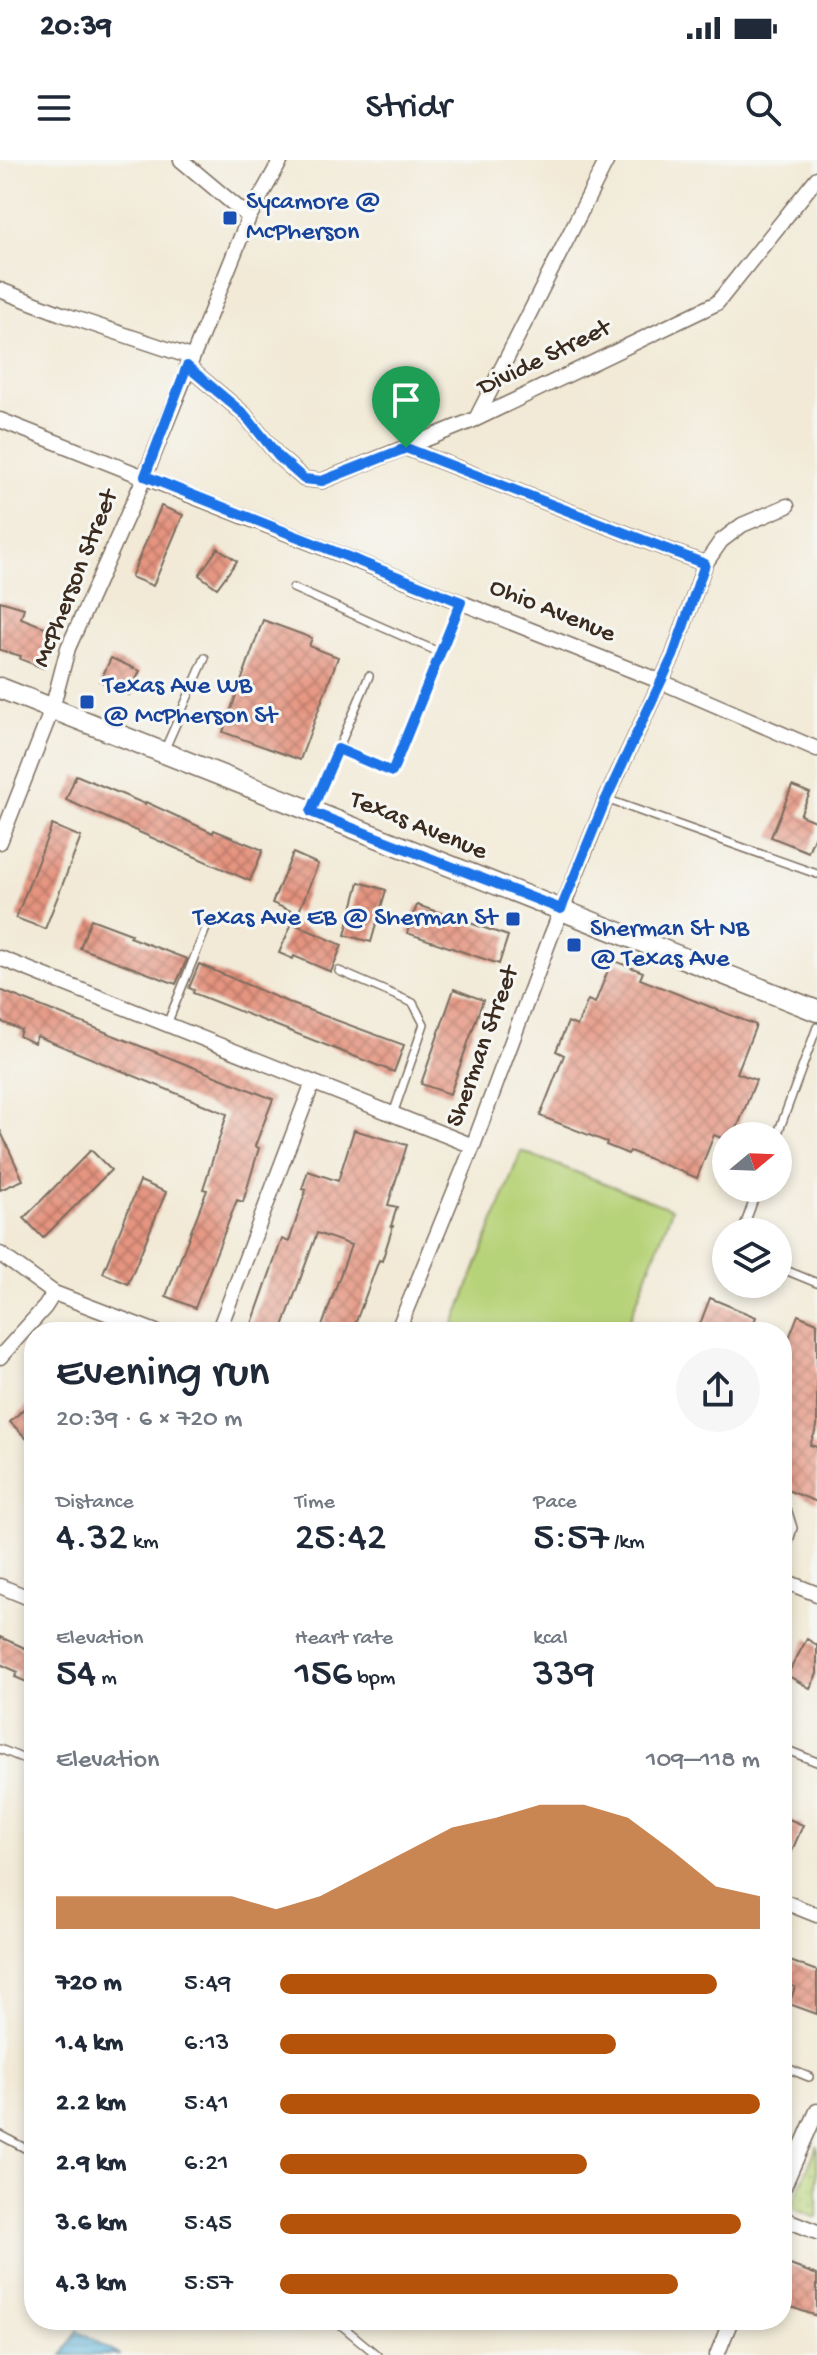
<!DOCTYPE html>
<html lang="en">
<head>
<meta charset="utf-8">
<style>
  :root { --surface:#fff; --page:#f6f6f7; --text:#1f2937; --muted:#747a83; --accent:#b45309 }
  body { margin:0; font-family:"Gochi Hand",sans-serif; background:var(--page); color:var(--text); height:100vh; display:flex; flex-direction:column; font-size:30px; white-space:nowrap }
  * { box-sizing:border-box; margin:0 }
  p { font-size:26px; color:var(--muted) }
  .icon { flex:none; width:44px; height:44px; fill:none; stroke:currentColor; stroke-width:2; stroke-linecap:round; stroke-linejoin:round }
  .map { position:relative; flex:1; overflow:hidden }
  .side { position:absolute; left:24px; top:1162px; width:768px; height:1008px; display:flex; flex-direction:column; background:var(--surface); border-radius:32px; box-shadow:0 4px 12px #0003 }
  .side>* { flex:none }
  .needle { width:52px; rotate:71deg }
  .buttons { position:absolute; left:712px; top:962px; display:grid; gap:16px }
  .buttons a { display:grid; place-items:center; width:80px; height:80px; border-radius:50%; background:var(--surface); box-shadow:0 4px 12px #0003; font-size:40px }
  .pin { position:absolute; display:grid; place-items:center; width:68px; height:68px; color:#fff; margin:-82px -34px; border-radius:50% 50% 50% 0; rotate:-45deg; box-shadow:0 0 8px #0007 }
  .pin .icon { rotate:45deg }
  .round { display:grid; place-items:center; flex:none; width:84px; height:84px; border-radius:42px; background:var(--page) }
  .overview { display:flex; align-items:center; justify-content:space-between; height:136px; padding:0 32px }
  h1 { font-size:44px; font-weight:600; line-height:60px }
  .metrics { display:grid; grid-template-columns:repeat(3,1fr); gap:12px; height:136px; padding:8px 32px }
  .metrics div { display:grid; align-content:center }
  .metrics b { font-size:40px; font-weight:600 }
  .metrics small { font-size:22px; font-weight:400 }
  .metrics p { font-size:22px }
  .chart { height:224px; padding:16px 32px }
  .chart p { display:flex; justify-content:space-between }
  .chart svg { width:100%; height:144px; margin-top:8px; fill:var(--accent); opacity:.7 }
  ul { padding:0 32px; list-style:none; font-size:26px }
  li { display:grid; grid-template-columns:128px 96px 1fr; align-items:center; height:60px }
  li i { height:20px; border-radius:10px; background:var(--accent) }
  .status { display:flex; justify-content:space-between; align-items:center; height:56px; padding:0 40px; background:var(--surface); direction:ltr }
  .status svg { height:22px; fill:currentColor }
  header { display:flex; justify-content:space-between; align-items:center; height:104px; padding:0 32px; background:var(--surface); font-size:36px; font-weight:600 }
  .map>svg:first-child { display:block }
  .green { fill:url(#green-dots); stroke:#797e4c; stroke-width:2 }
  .pitch { fill:#b7d379; stroke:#797e4c; stroke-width:2 }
  .water { fill:url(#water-rules); stroke:#4d6f7c; stroke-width:2 }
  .building { fill:url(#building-cross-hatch) }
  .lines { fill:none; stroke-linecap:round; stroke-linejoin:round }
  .lane-casing { stroke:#7b6d5f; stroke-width:10 }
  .street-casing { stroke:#7b6d5f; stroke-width:17 }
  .secondary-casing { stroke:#7b6d5f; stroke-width:23 }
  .lane { stroke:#fff; stroke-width:7 }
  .street { stroke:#fff; stroke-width:14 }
  .secondary { stroke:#fff; stroke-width:20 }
  .route-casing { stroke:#fff; stroke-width:16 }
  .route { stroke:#1a73e8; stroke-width:10 }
  .transit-dot { fill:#1a4fb4; stroke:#f6f6f2; stroke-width:3 }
  .labels { text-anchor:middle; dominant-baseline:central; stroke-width:6; stroke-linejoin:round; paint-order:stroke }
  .transit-label { font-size:26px; fill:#164399; stroke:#f6f6f2; text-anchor:start }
  .street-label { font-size:26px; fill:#3b2a1e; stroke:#f6f6f2 }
</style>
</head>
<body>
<div class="status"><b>20:39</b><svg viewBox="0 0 49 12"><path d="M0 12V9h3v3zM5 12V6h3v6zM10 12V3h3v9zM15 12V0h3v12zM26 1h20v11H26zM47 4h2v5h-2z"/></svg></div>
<header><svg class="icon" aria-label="menu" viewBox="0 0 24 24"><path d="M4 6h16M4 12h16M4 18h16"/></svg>Stridr<svg class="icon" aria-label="search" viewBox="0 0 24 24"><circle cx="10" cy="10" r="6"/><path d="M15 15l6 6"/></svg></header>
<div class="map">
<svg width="817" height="2195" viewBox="0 0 817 2195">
  <defs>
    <pattern id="green-dots" width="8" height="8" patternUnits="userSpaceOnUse" patternTransform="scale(2)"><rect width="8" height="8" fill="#b7d379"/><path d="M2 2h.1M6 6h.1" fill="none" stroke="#9eb568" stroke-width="1.8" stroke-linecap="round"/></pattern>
    <pattern id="water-rules" width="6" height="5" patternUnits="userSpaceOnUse" patternTransform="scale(2)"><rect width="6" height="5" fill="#5fb4db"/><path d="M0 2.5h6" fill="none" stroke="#5093b1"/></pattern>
    <pattern id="building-cross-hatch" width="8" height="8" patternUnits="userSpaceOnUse" patternTransform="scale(2)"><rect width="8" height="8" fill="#e59480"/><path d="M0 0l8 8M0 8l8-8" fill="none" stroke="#bb7968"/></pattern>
  </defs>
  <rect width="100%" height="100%" fill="#f6f6f2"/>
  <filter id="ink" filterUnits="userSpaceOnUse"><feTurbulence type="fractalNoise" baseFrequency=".0125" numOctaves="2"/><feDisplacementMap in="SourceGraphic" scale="16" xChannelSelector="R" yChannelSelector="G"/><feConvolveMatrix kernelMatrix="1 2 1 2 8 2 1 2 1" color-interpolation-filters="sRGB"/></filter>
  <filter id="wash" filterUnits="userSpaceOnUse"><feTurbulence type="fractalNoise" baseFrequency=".006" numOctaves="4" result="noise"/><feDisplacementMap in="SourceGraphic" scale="32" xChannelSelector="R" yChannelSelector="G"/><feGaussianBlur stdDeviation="1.8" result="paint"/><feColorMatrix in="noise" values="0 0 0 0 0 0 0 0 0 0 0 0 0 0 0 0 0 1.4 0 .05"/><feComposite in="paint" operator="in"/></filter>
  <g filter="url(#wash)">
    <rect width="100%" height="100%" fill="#f2ead7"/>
    <path class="green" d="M817,1986V2058L791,2048Z"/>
    <path class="pitch" d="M521,991L672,1049L625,1172H451Z"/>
    <path class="water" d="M78,2170L119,2195H63Z"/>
    <g id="blocks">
      <path class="building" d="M161,346L183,355L153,426L131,417Z
        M218,388L237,401L217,428L199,415Z
        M0,441L24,448L21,458L57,472L43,508L20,499L21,496L0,490Z
        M263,460L312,478L309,486L338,497L300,600L223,572Z
        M111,498L140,511L129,535L100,521Z
        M76,615L145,644L146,642L213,673L214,670L263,690L250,721L66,640Z
        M792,626L810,633L800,655L817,662V670L808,692L771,677Z
        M52,665L81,677L45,769L16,758Z
        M293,693L318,704L298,754L272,743Z
        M359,722L386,730L371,782L345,775Z
        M417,745L508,776L499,804L407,773Z
        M91,759L131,774L129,777L187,799L176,824L80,788Z
        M292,763L342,785L331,812L294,796L293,799L279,793Z
        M612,800L643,812L640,819L756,865L737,913L756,920L734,976H726V980L714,975L697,1018L630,991L628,994L606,985L607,982L540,956L564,895L556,891L568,862L577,866L588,840L595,843Z
        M199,804L292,844L404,885L394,912L193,833L194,830L189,828Z
        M454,829L483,840L450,934L421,924Z
        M0,830L273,939L255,986L259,988L243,1042L237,1040L195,1148L166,1136L207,1030L203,1029L227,954L37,876L34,883L19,876L21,870L0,861Z
        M0,970L23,1020L0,1030Z
        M354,970L407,985L388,1045L397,1047L391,1066H393L382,1101L379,1100L352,1172H320L351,1085L317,1073L281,1172H249L282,1079L289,1082L306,1030L302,1029L308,1011L338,1021Z
        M91,990L111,1010L43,1078L24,1058Z
        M140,1021L166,1032L128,1124L103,1113Z
        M710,1138L756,1157L750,1172H697Z
        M798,1155L817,1163V1267L810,1285L817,1287V1342L782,1328V1196Z
        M34,1239V1286L10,1262Z
        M0,1477L34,1492V1525L15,1517L18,1512L0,1504Z
        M807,1479L817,1485V1514L810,1528L787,1515Z
        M782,1656L803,1665L782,1714Z
        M782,1798L817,1811V1854L789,1844L795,1827L782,1822Z
        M782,2102L817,2115V2156L782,2144Z"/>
    </g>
  </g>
  <g filter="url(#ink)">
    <use href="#blocks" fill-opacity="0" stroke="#7b6d5f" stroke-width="2"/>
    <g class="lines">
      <g class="lane-casing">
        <path id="lane" d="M293,428L441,493
          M338,589L392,612L461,442
          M164,591L205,498
          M606,639L817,714
          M312,651L369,516
          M339,811L413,843L424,864L393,954
          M167,864L209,761
          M777,976L817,867
          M742,1072L758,1028
          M778,1107L817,1123
          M782,1349L788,1352L793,1368L782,1404
          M782,1588L817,1602
          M0,1589L34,1603
          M782,1906L809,1917
          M0,1975L34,1993
          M335,2160L377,2195"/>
      </g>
      <g class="street-casing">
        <path id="street" d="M181,0L249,57
          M0,130L62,154L191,197
          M187,206L244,254L279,297L304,319L322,321L476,259L717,143L817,18
          M476,259L607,0
          M0,260L662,522L817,589
          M406,288L705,404
          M0,682L52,549L68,488L145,316L249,57L281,0
          M0,798L473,986
          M0,1094L54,1133L156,1172
          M218,1172L313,922
          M397,1172L473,986L551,776L606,639L673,496L705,404L721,381L742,365L787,346
          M0,1197L45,1147L54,1133
          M782,1420L817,1434
          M0,1426L34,1440
          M782,1741L817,1755
          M782,2031L817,1951
          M782,2058L817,2072
          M717,2195L731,2160"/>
      </g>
      <g class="secondary-casing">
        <path id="secondary" d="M0,528L817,851"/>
      </g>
      <use href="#lane" class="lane"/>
      <use href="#street" class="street"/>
      <use href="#secondary" class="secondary"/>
    </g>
  </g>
  <g class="lines" filter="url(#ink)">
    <g class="route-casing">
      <path id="route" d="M187,206L244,254L279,297L304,319L322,321L406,288L705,404L673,496L606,639L561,749L311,652L338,589L392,612L461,442L145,316Z"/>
    </g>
    <use href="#route" class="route"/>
  </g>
  <g class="transit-dot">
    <rect x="222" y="50" width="16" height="16" rx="4"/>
    <rect x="79" y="534" width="16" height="16" rx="4"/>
    <rect x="505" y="751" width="16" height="16" rx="4"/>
    <rect x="566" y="777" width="16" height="16" rx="4"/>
  </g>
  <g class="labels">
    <g class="transit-label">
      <text x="246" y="43">Sycamore @<tspan x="246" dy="30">McPherson</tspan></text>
      <text x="103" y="527">Texas Ave WB<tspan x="103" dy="30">@ McPherson St</tspan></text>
      <text x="497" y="759" text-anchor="end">Texas Ave EB @ Sherman St</text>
      <text x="590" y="770">Sherman St NB<tspan x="590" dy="30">@ Texas Ave</tspan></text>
    </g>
    <g class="street-label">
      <text transform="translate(545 199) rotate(-26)">Divide Street</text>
      <text transform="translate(77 419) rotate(-68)">McPherson Street</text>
      <text transform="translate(552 452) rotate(22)">Ohio Avenue</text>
      <text transform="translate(418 667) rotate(22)">Texas Avenue</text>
      <text transform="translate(484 887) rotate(-70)">Sherman Street</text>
    </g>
  </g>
</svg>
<div class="buttons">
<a><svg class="needle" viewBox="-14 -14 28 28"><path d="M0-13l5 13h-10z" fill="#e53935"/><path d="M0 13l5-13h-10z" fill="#747a83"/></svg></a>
<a><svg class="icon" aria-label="layers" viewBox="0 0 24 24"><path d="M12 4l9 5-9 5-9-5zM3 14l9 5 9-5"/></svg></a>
</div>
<div class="pin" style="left:406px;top:288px;background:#1e9e55"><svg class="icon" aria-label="arrive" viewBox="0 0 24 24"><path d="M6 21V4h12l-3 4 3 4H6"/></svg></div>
<section class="side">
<div class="overview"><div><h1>Evening run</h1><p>20:39 · 6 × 720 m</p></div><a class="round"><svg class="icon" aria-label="share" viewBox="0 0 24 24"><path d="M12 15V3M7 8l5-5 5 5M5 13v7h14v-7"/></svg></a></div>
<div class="metrics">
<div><p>Distance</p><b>4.32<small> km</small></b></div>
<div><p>Time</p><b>25:42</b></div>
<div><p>Pace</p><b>5:57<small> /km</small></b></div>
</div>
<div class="metrics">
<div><p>Elevation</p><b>54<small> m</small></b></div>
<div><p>Heart rate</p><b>156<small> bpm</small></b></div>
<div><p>kcal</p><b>339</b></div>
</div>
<div class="chart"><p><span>Elevation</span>109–118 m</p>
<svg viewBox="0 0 160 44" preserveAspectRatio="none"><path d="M0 44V34L10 34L20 34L30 34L40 34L50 38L60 34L70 27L80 20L90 13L100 10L110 6L120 6L130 10L140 20L150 31L160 34V44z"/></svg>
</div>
<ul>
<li><b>720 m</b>5:49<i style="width:91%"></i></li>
<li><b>1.4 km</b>6:13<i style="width:70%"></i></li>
<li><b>2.2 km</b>5:41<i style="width:100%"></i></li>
<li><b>2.9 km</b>6:21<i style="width:64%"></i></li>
<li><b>3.6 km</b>5:45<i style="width:96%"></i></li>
<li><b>4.3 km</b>5:57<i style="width:83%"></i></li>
</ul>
</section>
</div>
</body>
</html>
